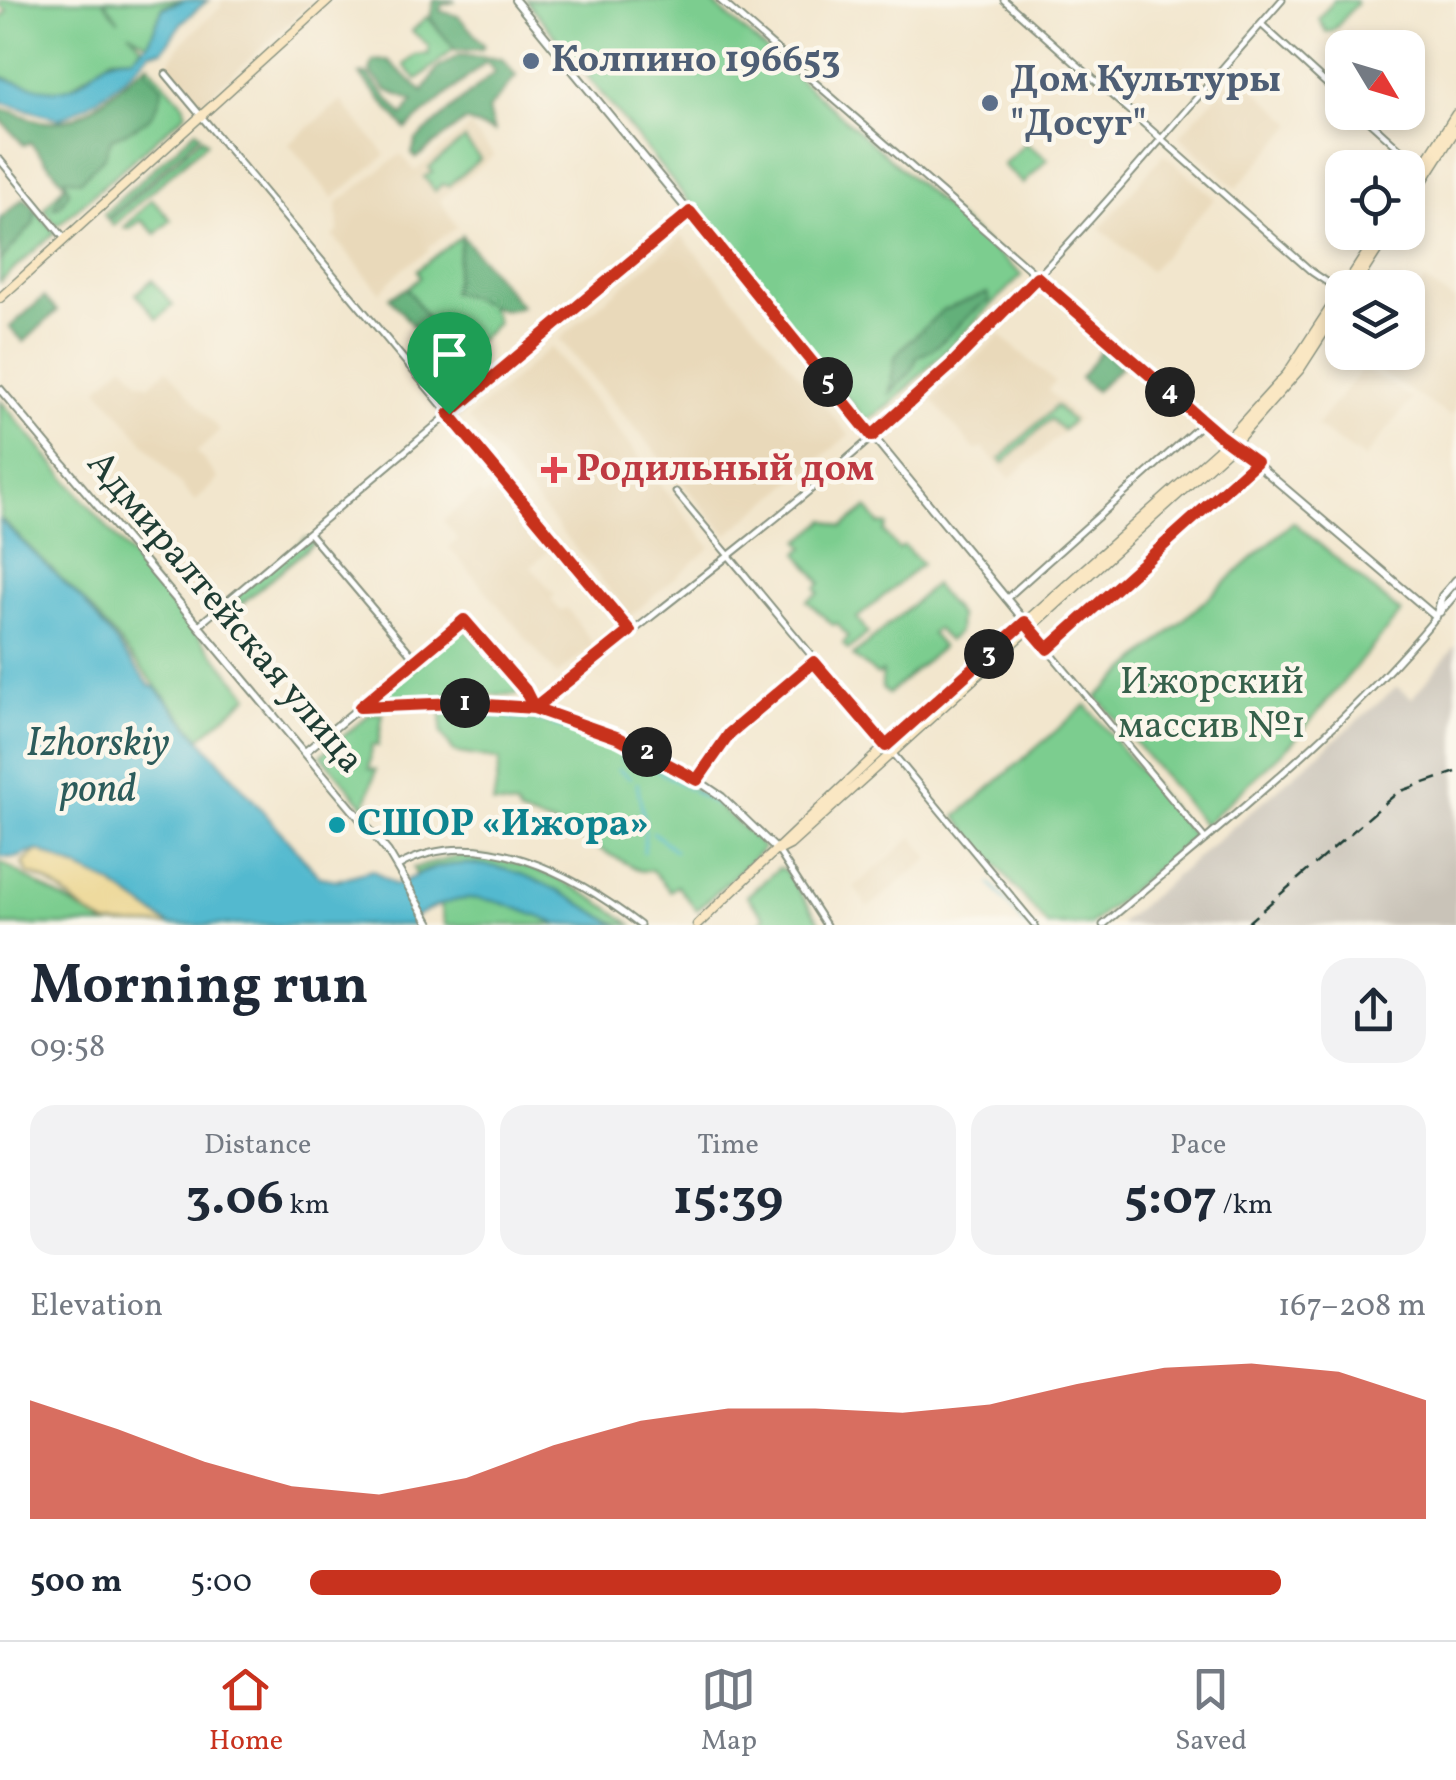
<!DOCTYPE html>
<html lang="en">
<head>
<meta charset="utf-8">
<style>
  :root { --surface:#fff; --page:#f2f2f3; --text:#1f2937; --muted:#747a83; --line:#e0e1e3; --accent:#c8321e }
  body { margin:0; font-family:Vollkorn,serif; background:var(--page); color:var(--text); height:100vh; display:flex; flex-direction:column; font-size:38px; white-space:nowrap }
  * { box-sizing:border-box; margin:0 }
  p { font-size:32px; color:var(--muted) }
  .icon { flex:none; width:55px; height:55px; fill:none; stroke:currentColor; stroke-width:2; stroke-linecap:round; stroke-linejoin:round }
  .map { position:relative; height:925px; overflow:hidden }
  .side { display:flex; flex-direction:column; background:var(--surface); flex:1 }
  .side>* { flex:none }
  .needle { width:65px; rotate:128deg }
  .fabs { position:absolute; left:1325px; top:30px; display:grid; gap:20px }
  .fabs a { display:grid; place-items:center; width:100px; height:100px; border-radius:20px; background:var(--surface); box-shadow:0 5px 15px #0003; font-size:50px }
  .pin { position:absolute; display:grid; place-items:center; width:85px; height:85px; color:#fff; margin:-102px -42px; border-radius:50% 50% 50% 0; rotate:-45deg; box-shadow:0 0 10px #0007 }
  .pin .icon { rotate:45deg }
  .km { position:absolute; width:50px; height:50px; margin:-25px; border-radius:50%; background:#222; color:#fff; font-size:28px; line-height:50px; text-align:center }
  .round { display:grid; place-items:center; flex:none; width:105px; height:105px; border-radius:30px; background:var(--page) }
  .head { display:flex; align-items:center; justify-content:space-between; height:170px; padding:0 30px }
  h1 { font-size:55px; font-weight:700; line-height:75px }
  .stats { display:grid; grid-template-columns:repeat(3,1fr); gap:15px; height:170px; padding:10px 30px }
  .stats div { display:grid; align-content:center; border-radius:25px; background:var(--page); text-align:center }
  .stats b { font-size:50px; font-weight:700 }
  .stats small { font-size:28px; font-weight:400 }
  .stats p { font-size:28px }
  .chart { height:280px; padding:20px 30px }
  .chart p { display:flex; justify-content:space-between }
  .chart svg { width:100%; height:180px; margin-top:10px; fill:var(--accent); opacity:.7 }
  ul { padding:0 30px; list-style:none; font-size:32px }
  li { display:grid; grid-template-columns:160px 120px 1fr; align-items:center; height:75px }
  li i { height:25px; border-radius:12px; background:var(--accent) }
  .tabs { display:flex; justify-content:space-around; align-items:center; height:140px; border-top:2px solid var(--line); background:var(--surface); font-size:28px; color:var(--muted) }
  .tabs a { display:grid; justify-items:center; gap:5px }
  .tabs .current { color:var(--accent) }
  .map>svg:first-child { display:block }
  .built { fill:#e9d9ba }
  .industrial { fill:#c9c3b8 }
  .green { fill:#7bcd8f; stroke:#4d8562; stroke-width:2.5 }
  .forest { fill:#64b07a; stroke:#427657; stroke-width:2.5 }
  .sand { fill:#eeda9e; stroke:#868c69; stroke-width:2.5 }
  .water { fill:#52b9cf; stroke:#387b82; stroke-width:2.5 }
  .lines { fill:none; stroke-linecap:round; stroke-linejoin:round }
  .stream { stroke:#52b9cf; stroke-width:2.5 }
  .minor-casing { stroke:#889280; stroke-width:9 }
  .tertiary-casing { stroke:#889280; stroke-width:10 }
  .secondary-casing { stroke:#889280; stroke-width:11 }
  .minor { stroke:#fff; stroke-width:5 }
  .tertiary { stroke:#fff; stroke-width:6 }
  .secondary { stroke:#fae7c3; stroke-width:8 }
  .rail { stroke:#1f3d34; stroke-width:2.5; stroke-dasharray:15 8; stroke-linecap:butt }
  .route-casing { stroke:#fff; stroke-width:20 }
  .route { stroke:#c8321e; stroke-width:12 }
  .service-dot { fill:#5c6f8a; stroke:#fbf7ec; stroke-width:4 }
  .health-dot { fill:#e0444e; stroke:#fbf7ec; stroke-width:4 }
  .culture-dot { fill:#0f9aa8; stroke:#fbf7ec; stroke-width:4 }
  .labels { text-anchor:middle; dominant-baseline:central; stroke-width:9; stroke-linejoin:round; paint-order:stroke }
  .service-label { font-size:38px; font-weight:bold; fill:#4e5e75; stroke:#fbf7ec; text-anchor:start }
  .health-label { font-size:38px; font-weight:bold; fill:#be3a42; stroke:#fbf7ec; text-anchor:start }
  .street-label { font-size:38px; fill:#1f3d34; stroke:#fbf7ec }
  .park-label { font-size:38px; fill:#36614b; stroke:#fbf7ec }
  .culture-label { font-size:38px; font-weight:bold; fill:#0d838f; stroke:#fbf7ec; text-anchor:start }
  .water-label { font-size:40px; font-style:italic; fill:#2c5c5b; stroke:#fbf7ec }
</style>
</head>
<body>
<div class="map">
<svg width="1456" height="925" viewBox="0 0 1456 925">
  <rect width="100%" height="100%" fill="#fbf7ec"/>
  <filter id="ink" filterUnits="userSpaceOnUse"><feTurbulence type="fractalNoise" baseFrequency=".01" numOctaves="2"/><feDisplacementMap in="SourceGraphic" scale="20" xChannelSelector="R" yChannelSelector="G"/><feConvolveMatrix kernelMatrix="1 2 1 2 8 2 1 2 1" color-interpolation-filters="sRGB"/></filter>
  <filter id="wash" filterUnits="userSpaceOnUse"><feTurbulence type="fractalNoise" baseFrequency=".0048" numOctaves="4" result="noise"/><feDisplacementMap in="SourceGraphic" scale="40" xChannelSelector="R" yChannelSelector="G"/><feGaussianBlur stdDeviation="2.25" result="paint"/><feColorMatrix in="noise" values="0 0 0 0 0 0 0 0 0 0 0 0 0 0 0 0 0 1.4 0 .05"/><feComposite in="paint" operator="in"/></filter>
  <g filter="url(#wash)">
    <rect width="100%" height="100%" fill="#f2e6cd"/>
    <path class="built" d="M222,0H314L199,105L167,65L183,41L221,7Z
      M1237,73L1294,124L1236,188L1179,136Z
      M341,101L386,155L333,198L289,144Z
      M470,126L494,155L440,200L457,227L428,247L429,251L403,268L380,292L333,236L338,232L337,203L401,154L415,171Z
      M1164,154L1215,198L1150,271L1100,228Z
      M682,236L849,435L727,535L559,339Z
      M1425,281L1456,302V410L1450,416L1363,362L1369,353L1408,352V308Z
      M1000,335L1055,382L1048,390L1078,420L1010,478L984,449L975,450L932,400Z
      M551,347L711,547L627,619L616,607L620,603L468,418Z
      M124,364L139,381L149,385L167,369L220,431L197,452L218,479L195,502L98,388Z
      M1363,368L1412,399L1364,459L1316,426Z
      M493,489L547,552L531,567L555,595L551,599L560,611L567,608L594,645L557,675L449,547L458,539L443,520L479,492L483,497Z
      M913,837L930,858L868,908L854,887Z"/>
    <path class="industrial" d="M1456,645V925H1118L1397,687L1412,698Z"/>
    <path class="green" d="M0,0H102L119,21L104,0H184L163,6L148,44L129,32L142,46L134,56L112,57L64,92L42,91L0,76V19L8,11L0,7Z
      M526,0H709L1022,275L889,406L866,421Z
      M1334,0H1356V4L1333,31L1326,32L1319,19Z
      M427,17L455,48L417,80L404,65L416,55L429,54L428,45L412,31Z
      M148,64L183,103L186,113L57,226L44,209L65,184L30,142L24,145L0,119V109C16,111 30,121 46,122C88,124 118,83 148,64Z
      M196,130L200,134L107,219L104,214Z
      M202,137L207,142L113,226L109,221Z
      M464,139L480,159L448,186L442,184L435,191L424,177L432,172L429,168Z
      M1025,143L1048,159L1023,184L1003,165Z
      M24,198L55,232L0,282V219Z
      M152,199L171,220L156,234L141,220L130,229L124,228Z
      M462,236L453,292C474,295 491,300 497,323L469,350L450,352L407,288L420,277L417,270Z
      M152,280L173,305L157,319L136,294Z
      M0,400L249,696L200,738L85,602L0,518Z
      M1056,406L1072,421L1063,430L1050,419L1004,463L1000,459Z
      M867,508L879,524L887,525L884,532L898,549L904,546L922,564L857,618L868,633L848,650L843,644L848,637L837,623L833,625L807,601L819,593L816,588L821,583L798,553L805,547L800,541L826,520L843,527Z
      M1293,522L1401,613L1292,743L1204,825L1097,697Z
      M306,538L315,542L240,605L237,595Z
      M934,585L959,616L958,632L948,641L937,629L931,633L942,647L888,694L882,688V672L877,675L853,656Z
      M462,626L519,687L517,694L389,697V689Z
      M1086,705L1194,837L1090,925H1047L956,817Z
      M453,709C579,717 675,757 764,848L697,910L677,886L670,891L652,870L641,871L556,826L520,814L516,807L493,804L500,760L454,752L441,733L442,710Z
      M371,713H383L378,746L372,745L369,769L376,770L365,807L321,755Z
      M464,855C525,857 584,888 632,925C613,925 598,914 582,904C530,874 475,849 416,874L413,868Z
      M0,862L107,925H0Z
      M779,868L785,870L822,925H757L765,917L747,896Z
      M474,897L512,904L558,925H445L439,903Z"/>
    <path class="forest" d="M434,0L456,1L442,5L440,11L458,16L484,45L482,49L456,51L430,18Z
      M459,55L502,59L516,76L488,110L494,132L465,121L416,158L412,154L416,140L495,72L486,62L406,129L360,75L367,74L403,116L413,101L386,90L370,72L373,61L388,60L423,92L437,69Z
      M148,64L146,70L162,87C160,119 135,129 112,138L104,157L80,181L65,178L69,192L60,206L53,208L65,184L30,142L24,145L0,119V109C17,110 29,121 46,122C88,125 118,83 148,64Z
      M24,198L35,207L34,223L0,261V219Z
      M462,236L521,306C495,319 480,295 452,293Z
      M407,288L450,352L469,350L447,368L389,297Z
      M987,293L990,301C964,313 943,349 918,356L910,373L890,393L895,357L903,347L943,310Z
      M44,297L57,311L24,342L10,327Z
      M1102,349L1121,367L1095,391L1080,378Z"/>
    <path class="sand" d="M38,850L110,883L170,925C152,925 124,925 107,924C76,912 60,881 28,874L23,863Z"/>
    <path class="water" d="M185,0H208L182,22L163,50L150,52C128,78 96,104 59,119L0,102V76C10,82 19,82 29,85C93,106 84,53 132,57L149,42L163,8Z
      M0,520L83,601L151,687L154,686L320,877L337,880L372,870L395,885C412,878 427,869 445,866C508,854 565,895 617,925C599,925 572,925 555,923C499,902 474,884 416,916L412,925H170L110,883L38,850L15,858L0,857Z"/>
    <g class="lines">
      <path class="stream" d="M471,715L504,717
        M509,718L531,719
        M536,720L544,722
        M552,724L625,751L622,761
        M624,753L649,766
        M618,769L630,778
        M657,770L689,789
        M637,783L645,825
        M693,791L716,805
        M653,832L675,851
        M644,852L645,830
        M991,884L1026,925"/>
    </g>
  </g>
  <g filter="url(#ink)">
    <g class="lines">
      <g class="minor-casing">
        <path id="minor" d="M720,0L1227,441
          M1004,0L1312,272L1342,292
          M1261,24L1342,98
          M166,74L630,631
          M1359,112L1421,168
          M0,160L65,239
          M676,492L1035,925
          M309,533L416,660
          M1006,599L1204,422
          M199,625L689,212
          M1029,627L1205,839
          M1048,649L1256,462
          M360,707L465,621L529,694L534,707L548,698C682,591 829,483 951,365C1069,251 1174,123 1282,0
          M697,779L730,733L814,662
          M779,852L826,925
          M398,866C477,821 577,876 640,925
          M1103,925C1218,828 1340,734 1436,617"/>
      </g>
      <g class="tertiary-casing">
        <path id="tertiary" d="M515,0L1028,625
          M0,389L388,852L431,925
          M1232,443L1436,617
          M1440,612L1456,593
          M1436,617L1442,596L1456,580
          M305,752L360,707L457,703L534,707L619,738L697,780L722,797L778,851"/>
      </g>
      <g class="secondary-casing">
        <path id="secondary" d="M1408,189L1456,114
          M1408,204L1456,129
          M1344,288L1380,232
          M1353,288L1389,232
          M0,298L329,0
          M778,851L790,845L1233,445L1300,369L1342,304
          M697,925L878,753L1218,450L1287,374L1342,290"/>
      </g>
      <use href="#minor" class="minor"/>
      <use href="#tertiary" class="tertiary"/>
      <use href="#secondary" class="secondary"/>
      <path class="rail" d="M1245,925L1398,792L1456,772"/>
    </g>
  </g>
  <g class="lines" filter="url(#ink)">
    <g class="route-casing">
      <path id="route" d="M449,414L630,631L534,708L457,703L360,707L464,620L525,690L534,708L619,738L697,780L730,733L814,662L886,746L1025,622L1048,649L1256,462L1219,435L1037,277L951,365L872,436L690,212L449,414"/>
    </g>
    <use href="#route" class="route"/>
  </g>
  <g class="service-dot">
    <circle cx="531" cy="61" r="10"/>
    <circle cx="990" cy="103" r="10"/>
  </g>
  <path class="health-dot" d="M549 455h10v10h10v10h-10v10h-10v-10h-10v-10h10z"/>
  <circle class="culture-dot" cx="337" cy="825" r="10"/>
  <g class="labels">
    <g class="service-label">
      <text x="551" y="61">Колпино 196653</text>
      <text x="1010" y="81">Дом Культуры<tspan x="1010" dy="44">"Досуг"</tspan></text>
    </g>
    <g class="health-label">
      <text x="576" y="470">Родильный дом</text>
    </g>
    <g class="street-label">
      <text transform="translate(224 613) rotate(50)">Адмиралтейская улица</text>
    </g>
    <g class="park-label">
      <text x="1212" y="683">Ижорский<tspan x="1212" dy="44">массив №1</tspan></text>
    </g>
    <g class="culture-label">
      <text x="357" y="825">СШОР «Ижора»</text>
    </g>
    <g class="water-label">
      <text x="98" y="745">Izhorskiy<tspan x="98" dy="46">pond</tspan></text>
    </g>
  </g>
</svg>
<div class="fabs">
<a><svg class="needle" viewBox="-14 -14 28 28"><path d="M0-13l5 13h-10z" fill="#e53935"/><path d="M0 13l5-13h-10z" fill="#747a83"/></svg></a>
<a><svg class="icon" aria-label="locate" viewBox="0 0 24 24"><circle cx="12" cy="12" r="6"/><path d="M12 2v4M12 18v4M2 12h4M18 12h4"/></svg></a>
<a><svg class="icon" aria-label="layers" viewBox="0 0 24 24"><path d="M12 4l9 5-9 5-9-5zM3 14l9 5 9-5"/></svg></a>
</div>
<div class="pin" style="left:449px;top:414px;background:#1e9e55"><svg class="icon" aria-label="arrive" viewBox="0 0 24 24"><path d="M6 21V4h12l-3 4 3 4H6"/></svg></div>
<b class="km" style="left:465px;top:703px">1</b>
<b class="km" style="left:647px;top:752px">2</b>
<b class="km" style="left:989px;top:654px">3</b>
<b class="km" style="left:1170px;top:392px">4</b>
<b class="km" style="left:828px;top:382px">5</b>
</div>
<section class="side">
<div class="head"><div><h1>Morning run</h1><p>09:58</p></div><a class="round"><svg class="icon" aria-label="share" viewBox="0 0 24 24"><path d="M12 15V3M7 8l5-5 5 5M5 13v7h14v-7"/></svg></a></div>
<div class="stats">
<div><p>Distance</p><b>3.06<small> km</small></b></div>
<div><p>Time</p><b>15:39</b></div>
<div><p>Pace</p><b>5:07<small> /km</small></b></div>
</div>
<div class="chart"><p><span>Elevation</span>167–208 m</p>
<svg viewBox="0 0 160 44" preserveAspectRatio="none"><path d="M0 44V15L10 22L20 30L30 36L40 38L50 34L60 26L70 20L80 17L90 17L100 18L110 16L120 11L130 7L140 6L150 8L160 15V44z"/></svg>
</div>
<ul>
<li><b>500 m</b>5:00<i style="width:87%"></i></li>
</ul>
</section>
<nav class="tabs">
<a class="current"><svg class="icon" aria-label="home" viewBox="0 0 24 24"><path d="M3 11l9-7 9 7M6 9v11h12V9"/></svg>Home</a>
<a><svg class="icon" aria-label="map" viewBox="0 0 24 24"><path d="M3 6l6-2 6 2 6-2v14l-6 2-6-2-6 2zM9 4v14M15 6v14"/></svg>Map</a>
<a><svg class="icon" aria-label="saved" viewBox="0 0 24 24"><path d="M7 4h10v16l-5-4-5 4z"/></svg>Saved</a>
</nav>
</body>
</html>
